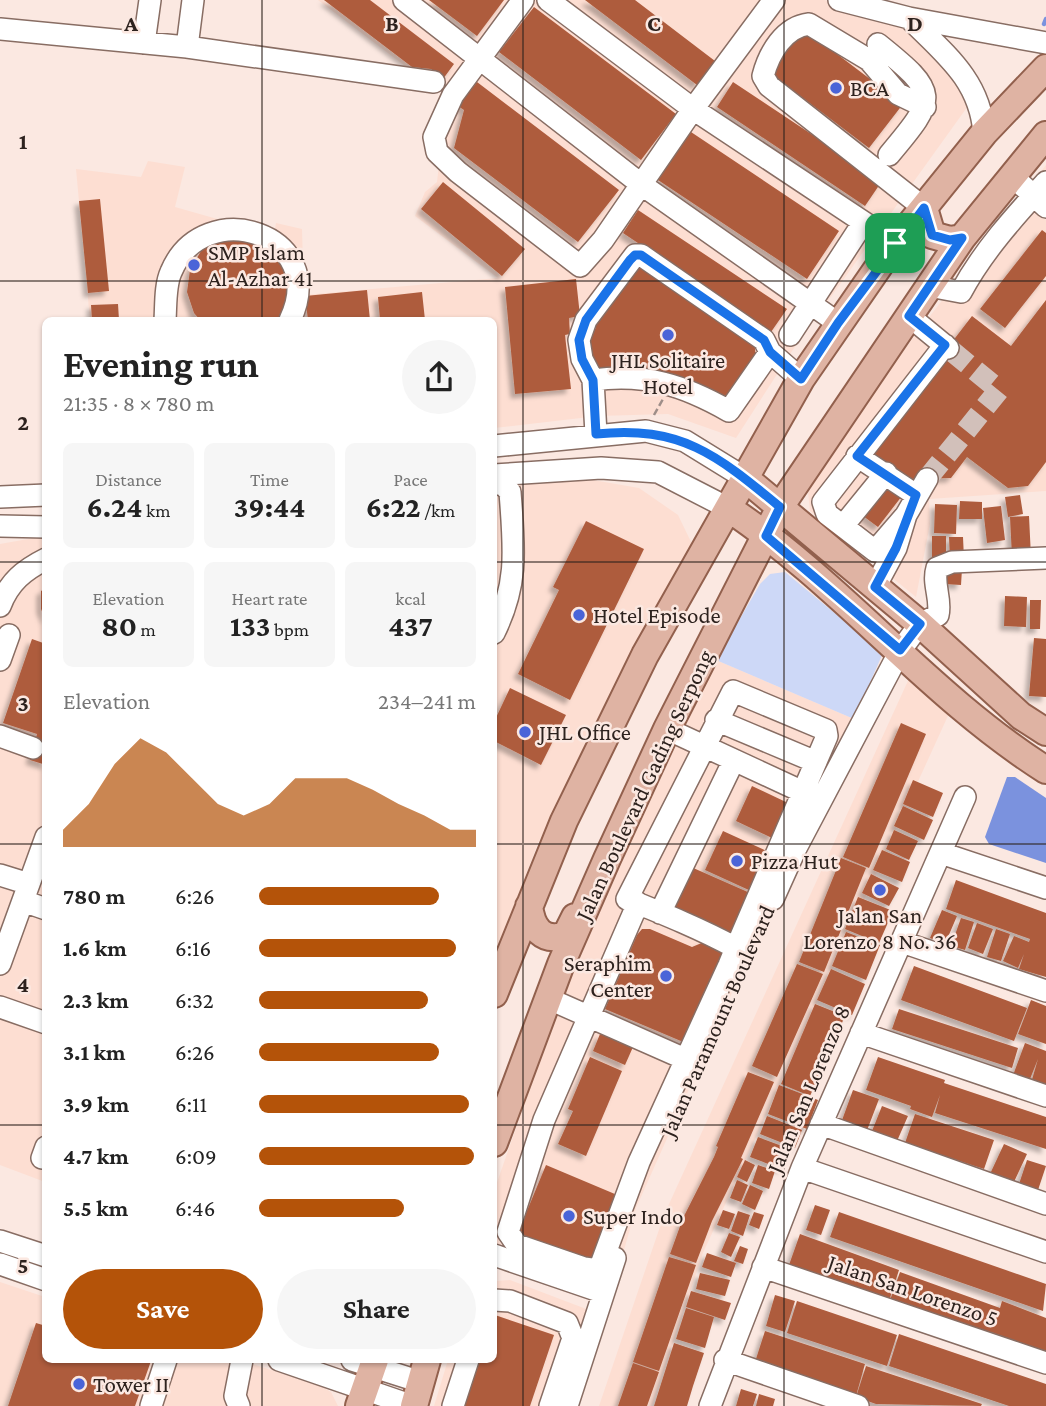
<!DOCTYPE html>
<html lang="en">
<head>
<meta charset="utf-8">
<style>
  :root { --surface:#fff; --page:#f6f6f6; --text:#222; --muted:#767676; --accent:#b45309 }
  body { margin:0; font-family:"Crimson Pro",serif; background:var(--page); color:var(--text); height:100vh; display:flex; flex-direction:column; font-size:26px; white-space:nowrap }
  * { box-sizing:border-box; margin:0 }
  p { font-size:23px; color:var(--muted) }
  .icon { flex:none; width:38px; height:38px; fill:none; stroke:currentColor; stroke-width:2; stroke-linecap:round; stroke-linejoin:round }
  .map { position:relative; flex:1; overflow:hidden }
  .drawer { position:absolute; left:42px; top:317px; width:455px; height:1046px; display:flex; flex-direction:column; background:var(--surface); border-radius:10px; box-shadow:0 2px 5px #0004 }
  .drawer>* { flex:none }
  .pin { position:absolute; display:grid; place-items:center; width:60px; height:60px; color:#fff; margin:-30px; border-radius:14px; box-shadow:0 4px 10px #0006 }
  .round { display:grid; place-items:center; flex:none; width:74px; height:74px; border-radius:37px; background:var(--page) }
  .summary { display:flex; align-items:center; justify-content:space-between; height:119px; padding:0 21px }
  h1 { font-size:38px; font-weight:700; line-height:52px }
  .metrics { display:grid; grid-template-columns:repeat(3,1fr); gap:10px; height:119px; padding:7px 21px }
  .metrics div { display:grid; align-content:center; border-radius:10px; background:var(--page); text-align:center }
  .metrics b { font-size:30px; font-weight:700 }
  .metrics small { font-size:19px; font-weight:400 }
  .metrics p { font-size:19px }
  .chart { height:196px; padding:14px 21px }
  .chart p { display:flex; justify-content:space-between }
  .chart svg { width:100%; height:126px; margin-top:7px; fill:var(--accent); opacity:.7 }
  .cta { display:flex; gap:14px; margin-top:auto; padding:14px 21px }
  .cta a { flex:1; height:80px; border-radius:42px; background:var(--accent); color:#fff; font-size:28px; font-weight:700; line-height:80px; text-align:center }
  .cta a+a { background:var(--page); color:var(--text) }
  ul { padding:0 21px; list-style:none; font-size:23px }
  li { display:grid; grid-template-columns:112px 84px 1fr; align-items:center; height:52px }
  li i { height:18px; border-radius:9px; background:var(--accent) }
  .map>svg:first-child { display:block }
  .built { fill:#fdded2 }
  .green { fill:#cdd8f7 }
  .water { fill:#7b92de }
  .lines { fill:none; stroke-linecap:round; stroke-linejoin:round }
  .stream { stroke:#7b92de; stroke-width:4.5 }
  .building { fill:#ae5c3d; filter:url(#shadow) }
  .minor-tunnel { stroke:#d2c0ba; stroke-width:21; stroke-dasharray:21 10; stroke-linecap:butt }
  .minor-casing { stroke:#886d63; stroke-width:24 }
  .major-casing { stroke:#92604d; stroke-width:30 }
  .path { stroke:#9e8e89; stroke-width:2.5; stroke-dasharray:7 3.5; stroke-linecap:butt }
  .minor { stroke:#fff; stroke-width:21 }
  .major { stroke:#dfb3a3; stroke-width:26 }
  .route-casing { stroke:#fff; stroke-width:14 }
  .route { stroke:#1a73e8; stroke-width:9 }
  .grid { fill:none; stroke:#2d221e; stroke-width:2; stroke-opacity:0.55 }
  .poi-dot { fill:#4a64d8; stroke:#fbe8e1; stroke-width:2.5 }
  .labels { text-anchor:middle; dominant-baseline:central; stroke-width:5; stroke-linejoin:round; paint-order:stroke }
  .poi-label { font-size:23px; fill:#2d221e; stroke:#fbe8e1; text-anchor:start }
  .street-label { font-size:23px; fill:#2d221e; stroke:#fbe8e1 }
  .grid-label { font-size:23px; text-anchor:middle; font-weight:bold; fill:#2d221e; stroke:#fbe8e1; stroke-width:5; stroke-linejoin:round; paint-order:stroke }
</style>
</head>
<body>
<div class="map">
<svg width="1046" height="1406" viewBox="0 0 1046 1406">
  <defs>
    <filter id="shadow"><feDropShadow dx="-4.5" dy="4.5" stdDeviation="2" flood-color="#0004"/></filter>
  </defs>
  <rect width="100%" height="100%" fill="#fbe8e1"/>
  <path class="built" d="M318,0H824L863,8L912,33L957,74L968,106L792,351L736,438L668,414L598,416L494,428V320H90L76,169L141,177L148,161L185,167L175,207L274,235L276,223L302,229L304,295L498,278L415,216L425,192L437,182L448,86L427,70L409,69Z
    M1046,165V219L1042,217L1046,220V491L929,499L930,524L916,597L810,511L808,492L881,380Z
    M564,475L639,488L678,515L693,546L538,843L494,959V483Z
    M45,536V1182L0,1165V544Z
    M716,660L854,719L636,1208L618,1271L494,1248V1191L571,971Z
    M912,672L952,707L703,1253L652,1406H599L664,1215Z
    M510,1280L602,1315L571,1406H434L448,1360H494V1281Z
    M0,1282L45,1297L46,1360H240L321,1386L331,1392L338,1406H0Z"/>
  <path class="green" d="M785,572L883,653L854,719L716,660L760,584L770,574Z"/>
  <path class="water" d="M1007,777H1015L1046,798V863L989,844L985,837Z"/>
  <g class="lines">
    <path class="stream" d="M1044,24L1046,19"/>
  </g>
  <path class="building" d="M324,0H370L454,64L443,79L431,69L412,67Z
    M429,0H504L477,36Z
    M585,0H635L715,61L697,85Z
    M534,7L676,114L641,160L499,52Z
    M804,29L903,104L869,148L770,73Z
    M477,82L619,190L578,242L454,148L464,110L458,106Z
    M733,82L882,181L865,206L717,107Z
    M691,132L839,231L807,279L658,180Z
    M443,182L525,249L502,276L421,209Z
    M100,199L109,291L88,293L79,201Z
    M638,210L787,309L771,332L623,233Z
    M1042,230L1046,233V276L1005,328L980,309Z
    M219,239H262L291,272L293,293L280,320H200L194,313L187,292L190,270L201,251Z
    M634,262L754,341L756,357L729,397L721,400L602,371L584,354L583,345L596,328L591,325Z
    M576,279L580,316L569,318L570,334L565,335L571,389L515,394L505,287Z
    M367,290L370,320H308L305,296Z
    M422,292L425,320H380L378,297Z
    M1046,300V462L1028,486L1008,488L967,457L951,478L908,479L869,450L972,316L1011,346Z
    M118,304L119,320H92L91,305Z
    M886,478L905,492L878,527L859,513Z
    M1020,495L1023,514L1008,517L1005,497Z
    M960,501L982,502V519H959Z
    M935,504L957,505L956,534L934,533Z
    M1001,506L1005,540L987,543L983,508Z
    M1029,516L1031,557H1012L1010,517Z
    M586,521L644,549L570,700L518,674L559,590L553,587Z
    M932,536H946V560L932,561Z
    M949,537H963L964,559H950Z
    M946,568L962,569L961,585L945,584Z
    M46,588V621L41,609V591Z
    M1005,596L1027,597L1026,627L1004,626Z
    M1030,600H1041L1040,629H1030Z
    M1034,638L1046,639V697L1029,696Z
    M32,639L46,644V765L30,760L37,734L3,723Z
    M510,688L566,715L541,765L494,741V722Z
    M901,723L926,734L869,868L843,857Z
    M913,780L943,793L933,817L903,804Z
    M752,786L788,803L772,838L736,821Z
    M903,806L933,820L924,840L894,826Z
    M894,830L918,841L909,860L886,849Z
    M723,831L769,852L751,891L705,870Z
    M882,850L910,862L902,882L873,870Z
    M841,858L866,868L824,972L799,962Z
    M691,867L750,893L731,935L670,914Z
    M871,874L899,888L889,906L862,893Z
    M956,880L1046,913V977L1019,969L1024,954L1018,968L1003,961L1014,936L1029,942L1030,939L946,909Z
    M858,897L893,911L879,943L845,929Z
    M942,910L957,916L945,944L930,938Z
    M961,918L974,922L965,950L951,946Z
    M977,923L993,929L983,954L968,948Z
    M642,929H650L692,947L704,942L724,951L702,1002L688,1044L605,1009L637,935Z
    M996,929L1010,934L1001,961L987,957Z
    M846,932L880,945L866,980L832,966Z
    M797,964L823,974L777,1077L752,1066Z
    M914,966L1027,1008L1014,1041L901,1000Z
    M831,969L865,984L852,1015L817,1000Z
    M1031,1000L1046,1006V1044L1018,1034Z
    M815,1004L845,1016L810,1096L781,1084Z
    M899,1009L1018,1048L1012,1068L892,1029Z
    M600,1034L633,1047L625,1065L593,1051Z
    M1025,1043L1046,1051V1087L1031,1083L1038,1059L1028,1084L1012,1078Z
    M590,1057L622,1071L586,1156L558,1144L573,1111L568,1109Z
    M878,1057L945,1080L944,1083L1046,1117V1149L935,1113L940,1095L932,1117L910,1109L911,1106L866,1090Z
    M748,1072L774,1082L741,1158L743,1159L712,1221L696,1263L670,1254L683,1218L714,1157L718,1147L716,1146Z
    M779,1085L818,1100L807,1129L768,1114Z
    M853,1090L879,1099L866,1133L841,1123Z
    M882,1106L908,1116L897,1141L872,1131Z
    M915,1114L994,1140L984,1169L905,1143Z
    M767,1116L802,1130L795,1148L760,1134Z
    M758,1137L790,1149L782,1169L750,1157Z
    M1004,1144L1027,1154L1013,1184L990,1174Z
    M745,1160L755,1165L747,1182L737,1177Z
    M1027,1160L1046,1166L1038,1190L1019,1184Z
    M546,1165L622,1197L592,1266L517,1235Z
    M758,1165L775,1171L769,1189L752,1183Z
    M737,1180L748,1185L741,1202L730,1198Z
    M750,1185L763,1191L755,1210L742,1204Z
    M815,1205L830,1210L821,1235L806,1230Z
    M723,1210L735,1214L729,1229L717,1225Z
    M738,1211L750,1215L743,1236L731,1231Z
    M754,1212L764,1215L759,1229L749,1225Z
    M839,1212L1046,1284L1043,1311L830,1237Z
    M729,1233L740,1237L731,1257L721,1252Z
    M800,1234L899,1270L889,1301L789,1265Z
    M740,1246L748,1249L743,1264L734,1261Z
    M707,1253L736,1263L731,1277L702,1267Z
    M669,1257L696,1265L659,1371L633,1362Z
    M900,1272L1000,1308L1002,1301L1046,1318V1352L991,1332L989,1339L889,1303Z
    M700,1273L730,1280L725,1296L696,1289Z
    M691,1291L731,1303L725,1320L686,1307Z
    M775,1295L795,1301L785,1332L766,1326Z
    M797,1301L897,1335L887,1366L787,1333Z
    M686,1308L714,1317L705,1348L676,1339Z
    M495,1315L554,1335L530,1406H464L479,1360H494Z
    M36,1323L46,1326V1360L151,1361L135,1406H8Z
    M765,1331L865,1364L856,1396L755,1362Z
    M899,1334L1046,1384V1406H1009L889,1366Z
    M674,1343L704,1353L693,1386L687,1406H654Z
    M633,1363L659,1372L647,1406H618Z
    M866,1366L982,1404L981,1406L876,1404L856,1397Z
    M741,1389L757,1394L753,1406H736Z
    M759,1394L775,1399L773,1406H756Z"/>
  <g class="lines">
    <path class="minor-tunnel" d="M927,479L999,390L948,348"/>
    <g class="minor-casing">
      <path id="minor" d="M404,0L642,185L838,323
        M523,0L453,95L434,137L437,152L458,172L580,266L603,240L693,109L774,0
        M548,0L693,109L895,243
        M839,0L909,18L1046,43
        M909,18C945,54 980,80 984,133
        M0,29L187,47L434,82
        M144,43L150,0
        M878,44C939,93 938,97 889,155
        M187,47L193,0
        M1012,176L1046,207
        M924,208L769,86L763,76C769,53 784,27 809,24L869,60L898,94L925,107
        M929,286L961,292C983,251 1015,216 1046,182
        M909,316L948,348
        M165,320C166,305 165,285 171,272C204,193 331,234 290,320
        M790,335L863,223
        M593,380C646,373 683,385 729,411L770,352L801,379
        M596,434L593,380L582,359L579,340L586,320L635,255H641L764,340L770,352
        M494,446L646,431L685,441L745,478
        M857,456L916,495
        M494,475L601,468L658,472L728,508
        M494,484H503L510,492C514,547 519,583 494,633
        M0,497L46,495
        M906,515L875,551L827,514L823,502L945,345
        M0,526L46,527
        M843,526L886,473
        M875,587L896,548L906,515L927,479
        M0,606C9,582 24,570 46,559
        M0,660L9,635
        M716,720L816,762
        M667,729L803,792
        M0,736L33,748
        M941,853L1046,888
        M0,875L29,884
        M773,899L796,848L900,651L920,624L938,615C942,599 932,584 937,568L952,562L1046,558
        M23,901L46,909
        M638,903L544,1120L508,1232L517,1245L584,1268L599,1270L639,1162L729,965L736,948L827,736L826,730L733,691L627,899C664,914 701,929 736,948
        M660,913L734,760
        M902,942L1046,991
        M0,964L46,837
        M547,998L685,1059
        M0,1007L46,1023
        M861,1033L1046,1096
        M821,1124L1046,1204
        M42,1158L46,1147
        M802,1168L1046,1252
        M0,1241L46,1256
        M494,1255L602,1292
        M0,1264L46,1280
        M763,1267L1046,1363
        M494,1300L510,1301L567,1323L573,1338L550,1406
        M279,1360L413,1406
        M352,1360L421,1382
        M725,1360L858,1406
        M151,1406L166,1360
        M239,1406L235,1396L242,1360
        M453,1406L468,1360
        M567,1406L615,1258
        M710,1406L802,1168L965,797"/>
    </g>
    <g class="major-casing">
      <path id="major" d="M924,208L932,235L950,240L962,238
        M745,478L920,624L1021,716L1046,732
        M728,508C843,585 929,696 1046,770
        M529,906C532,928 542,943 566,935L575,917
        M494,994L564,821L645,655L801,379L895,243L984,133L1046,68
        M494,1143L561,964L607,859L667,729L780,507L962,238L1046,135
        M359,1406L375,1360
        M414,1406L427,1360"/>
    </g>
    <path class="path" d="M654,415L663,399"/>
    <use href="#minor" class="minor"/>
    <use href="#major" class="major"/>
  </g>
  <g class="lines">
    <g class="route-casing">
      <path id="route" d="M924,208L932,235L950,240L962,238L909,316L945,345L857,456L916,495L896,548L875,587L920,624L900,650L766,536L780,507C717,455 681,425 596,434L593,380L582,359L579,340L586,320L630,260L635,255H641L764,340L770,352L801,379L838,323Z"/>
    </g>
    <use href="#route" class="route"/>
  </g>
  <path class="grid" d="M262,0V320M523,0V1406M784,0V1406M0,281H1046M0,562H46M494,562H1046M0,844H46M494,844H1046M0,1125H46M494,1125H1046M262,1360V1406"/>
  <g class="poi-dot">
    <circle cx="836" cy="88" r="7"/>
    <circle cx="194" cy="265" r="7"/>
    <circle cx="668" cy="335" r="7"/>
    <circle cx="579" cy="615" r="7"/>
    <circle cx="525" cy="732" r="7"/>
    <circle cx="737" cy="861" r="7"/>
    <circle cx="880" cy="890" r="7"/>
    <circle cx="666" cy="976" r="7"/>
    <circle cx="569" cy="1216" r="7"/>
    <circle cx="79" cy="1384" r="7"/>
  </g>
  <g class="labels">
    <g class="poi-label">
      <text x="850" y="88">BCA</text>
      <text x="208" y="252">SMP Islam<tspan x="208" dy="26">Al-Azhar 41</tspan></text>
      <text x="668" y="360" text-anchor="middle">JHL Solitaire<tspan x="668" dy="26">Hotel</tspan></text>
      <text x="593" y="615">Hotel Episode</text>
      <text x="539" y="732">JHL Office</text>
      <text x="751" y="861">Pizza Hut</text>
      <text x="880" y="915" text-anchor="middle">Jalan San<tspan x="880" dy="26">Lorenzo 8 No. 36</tspan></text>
      <text x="652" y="963" text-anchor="end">Seraphim<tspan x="652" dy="26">Center</tspan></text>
      <text x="583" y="1216">Super Indo</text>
      <text x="93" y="1384">Tower II</text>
    </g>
    <g class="street-label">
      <text transform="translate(644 785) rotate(-65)">Jalan Boulevard Gading Serpong</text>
      <text transform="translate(717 1021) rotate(-66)">Jalan Paramount Boulevard</text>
      <text transform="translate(808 1089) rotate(-67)">Jalan San Lorenzo 8</text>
      <text transform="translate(913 1290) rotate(19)">Jalan San Lorenzo 5</text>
    </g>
  </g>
  <g class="grid-label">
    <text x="131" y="31">A</text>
    <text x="392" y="31">B</text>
    <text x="654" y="31">C</text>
    <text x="915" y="31">D</text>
    <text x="23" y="149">1</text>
    <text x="23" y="430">2</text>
    <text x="23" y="711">3</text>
    <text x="23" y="992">4</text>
    <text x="23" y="1273">5</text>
  </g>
</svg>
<div class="pin" style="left:895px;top:243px;background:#1e9e55"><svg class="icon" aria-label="arrive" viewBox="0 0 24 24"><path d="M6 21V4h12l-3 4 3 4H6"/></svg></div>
<section class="drawer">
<div class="summary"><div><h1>Evening run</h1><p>21:35 · 8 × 780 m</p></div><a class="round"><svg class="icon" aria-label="share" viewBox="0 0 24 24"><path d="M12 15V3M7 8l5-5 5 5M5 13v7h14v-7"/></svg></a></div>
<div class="metrics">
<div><p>Distance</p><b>6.24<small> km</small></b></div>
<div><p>Time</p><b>39:44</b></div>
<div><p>Pace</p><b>6:22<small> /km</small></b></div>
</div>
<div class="metrics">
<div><p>Elevation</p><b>80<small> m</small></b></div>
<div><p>Heart rate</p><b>133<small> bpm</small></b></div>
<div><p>kcal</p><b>437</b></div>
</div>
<div class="chart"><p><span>Elevation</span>234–241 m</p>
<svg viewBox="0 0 160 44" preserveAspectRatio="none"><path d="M0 44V38L10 29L20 15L30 6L40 11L50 20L60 29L70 33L80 29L90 20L100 20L110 20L120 24L130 29L140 33L150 38L160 38V44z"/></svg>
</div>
<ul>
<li><b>780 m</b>6:26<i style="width:83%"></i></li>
<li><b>1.6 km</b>6:16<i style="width:91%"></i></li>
<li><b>2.3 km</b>6:32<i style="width:78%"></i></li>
<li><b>3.1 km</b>6:26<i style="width:83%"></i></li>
<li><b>3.9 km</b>6:11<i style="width:97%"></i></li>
<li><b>4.7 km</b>6:09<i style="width:99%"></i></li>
<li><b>5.5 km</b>6:46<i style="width:67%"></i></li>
</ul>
<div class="cta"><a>Save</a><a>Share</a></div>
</section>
</div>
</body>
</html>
